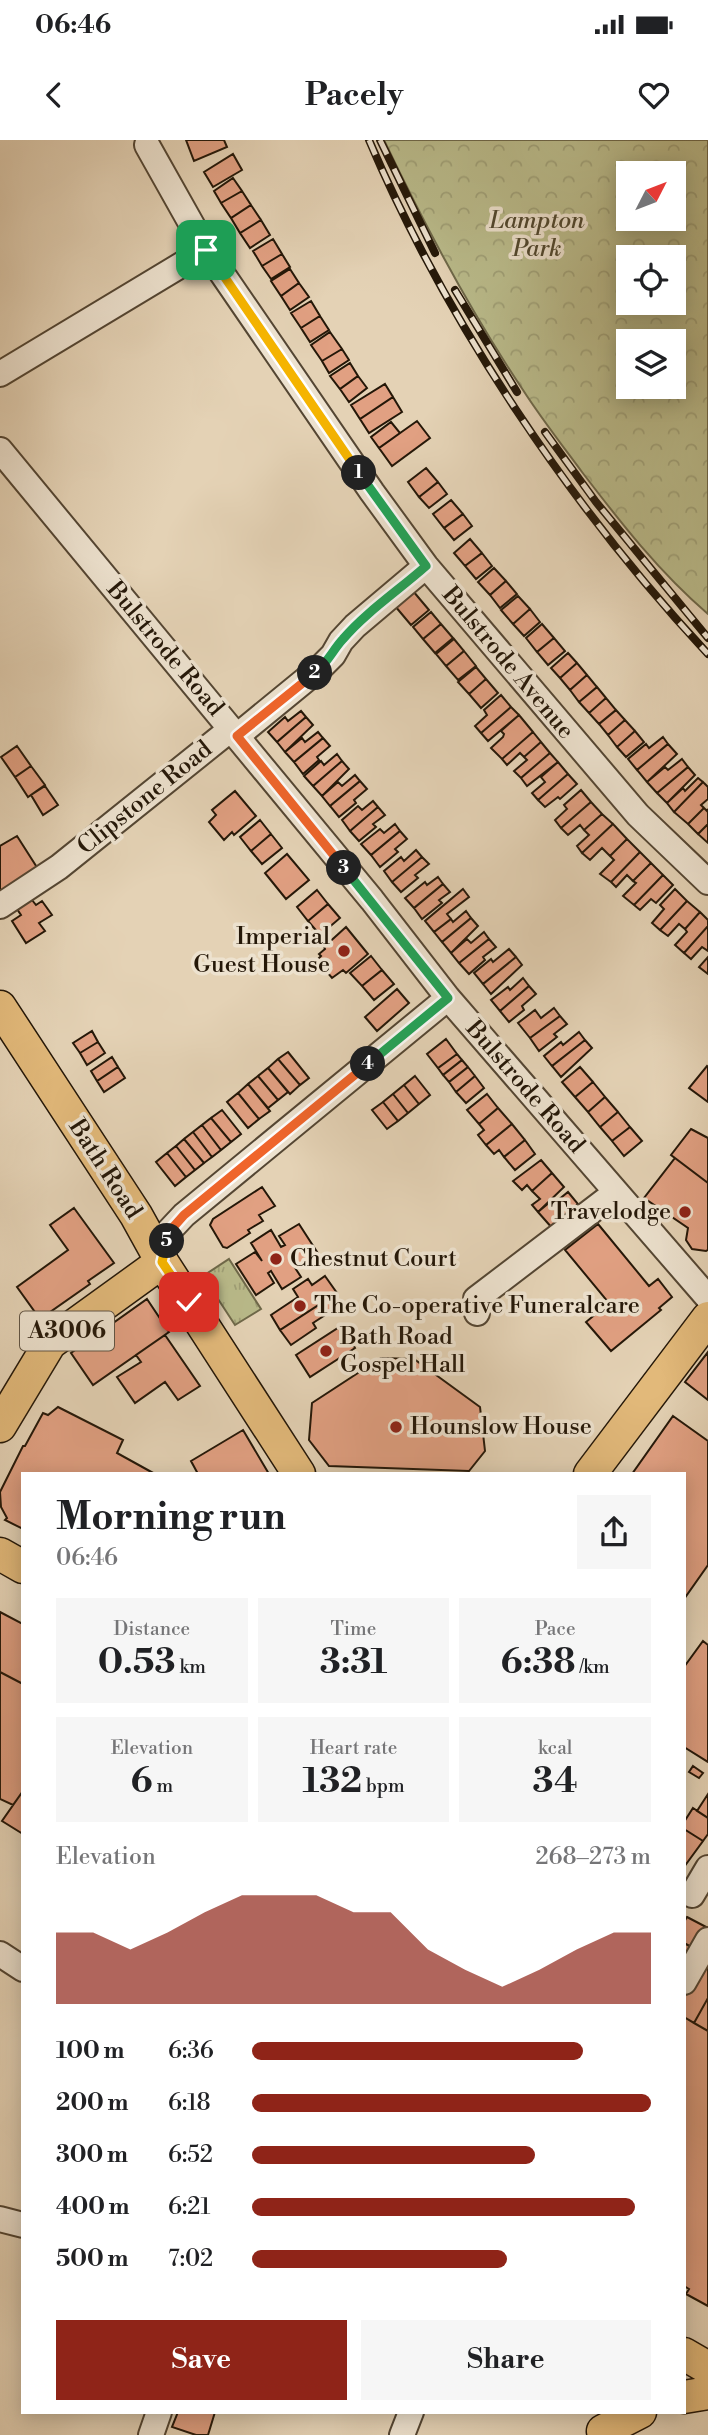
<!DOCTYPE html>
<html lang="en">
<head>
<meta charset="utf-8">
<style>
  :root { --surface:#fff; --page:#f6f6f6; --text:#202124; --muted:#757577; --accent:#8f2418 }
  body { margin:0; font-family:"Libre Bodoni",serif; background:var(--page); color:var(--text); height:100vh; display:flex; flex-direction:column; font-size:26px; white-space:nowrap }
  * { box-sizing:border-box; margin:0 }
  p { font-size:23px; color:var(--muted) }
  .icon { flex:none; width:38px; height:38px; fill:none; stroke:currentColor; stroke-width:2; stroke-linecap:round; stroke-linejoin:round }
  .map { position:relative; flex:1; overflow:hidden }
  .details { position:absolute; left:21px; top:1332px; width:665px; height:942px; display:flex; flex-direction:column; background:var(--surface); border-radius:0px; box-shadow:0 4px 18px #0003 }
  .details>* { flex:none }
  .needle { width:46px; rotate:48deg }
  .tools { position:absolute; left:616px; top:21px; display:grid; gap:14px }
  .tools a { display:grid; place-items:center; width:70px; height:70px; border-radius:0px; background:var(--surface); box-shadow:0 4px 18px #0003; font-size:35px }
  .pin { position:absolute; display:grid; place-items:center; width:60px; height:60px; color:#fff; margin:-30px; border-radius:14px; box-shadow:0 4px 10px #0006 }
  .km { position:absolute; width:35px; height:35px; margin:-18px; border-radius:50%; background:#222; color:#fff; font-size:19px; line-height:35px; text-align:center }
  .round { display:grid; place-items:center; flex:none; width:74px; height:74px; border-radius:0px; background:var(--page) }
  .summary { display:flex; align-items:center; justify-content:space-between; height:119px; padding:0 35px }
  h1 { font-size:38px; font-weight:700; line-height:52px }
  .stats { display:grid; grid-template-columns:repeat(3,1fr); gap:10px; height:119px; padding:7px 35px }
  .stats div { display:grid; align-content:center; border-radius:0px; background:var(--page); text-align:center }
  .stats b { font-size:35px; font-weight:700 }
  .stats small { font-size:19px; font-weight:400 }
  .stats p { font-size:19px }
  .chart { height:196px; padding:14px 35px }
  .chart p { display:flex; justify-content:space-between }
  .chart svg { width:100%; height:126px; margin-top:7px; fill:var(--accent); opacity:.7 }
  .primary-button { display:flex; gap:14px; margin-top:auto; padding:14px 35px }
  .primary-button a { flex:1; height:80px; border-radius:0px; background:var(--accent); color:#fff; font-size:28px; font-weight:700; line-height:80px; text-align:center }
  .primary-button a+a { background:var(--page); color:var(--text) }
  ul { padding:0 35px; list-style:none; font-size:23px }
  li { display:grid; grid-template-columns:112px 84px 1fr; align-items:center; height:52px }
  li i { height:18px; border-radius:9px; background:var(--accent) }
  .status { display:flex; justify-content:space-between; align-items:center; height:49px; padding:0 35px; background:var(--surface); direction:ltr }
  .status svg { height:19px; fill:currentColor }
  header { display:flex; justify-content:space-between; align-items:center; height:91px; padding:0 35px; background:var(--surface); font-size:32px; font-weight:700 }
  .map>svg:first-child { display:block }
  .grass { fill:url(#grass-tufts); stroke:#6e6849; stroke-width:2 }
  .forest { fill:url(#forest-crowns); stroke:#6e6849; stroke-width:2; fill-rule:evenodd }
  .building { fill:#e1a082; stroke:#241708; stroke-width:2 }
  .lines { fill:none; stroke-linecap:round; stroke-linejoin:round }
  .minor-casing { stroke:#544633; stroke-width:28 }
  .major-casing { stroke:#241708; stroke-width:35 }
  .minor { stroke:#ede2cf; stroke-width:24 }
  .major { stroke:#e2b97a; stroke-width:32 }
  .rail-casing { stroke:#241708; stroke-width:8 }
  .rail { stroke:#ede2cf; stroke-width:5; stroke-dasharray:16; stroke-linecap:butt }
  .split-1-casing { stroke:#fff; stroke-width:14 }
  .split-2-casing { stroke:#fff; stroke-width:14 }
  .split-3-casing { stroke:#fff; stroke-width:14 }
  .split-4-casing { stroke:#fff; stroke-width:14 }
  .split-5-casing { stroke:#fff; stroke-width:14 }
  .split-6-casing { stroke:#fff; stroke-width:14 }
  .split-1 { stroke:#f5b400; stroke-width:9 }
  .split-2 { stroke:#22a559; stroke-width:9 }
  .split-3 { stroke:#f0652b; stroke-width:9 }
  .split-4 { stroke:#22a559; stroke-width:9 }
  .split-5 { stroke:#f0652b; stroke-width:9 }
  .split-6 { stroke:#f5b400; stroke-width:9 }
  .poi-dot { fill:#8f2418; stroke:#ede2cf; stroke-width:2.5 }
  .labels { text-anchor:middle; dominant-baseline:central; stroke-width:7; stroke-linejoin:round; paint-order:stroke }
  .shield { fill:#ede2cf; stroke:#605444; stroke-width:2 }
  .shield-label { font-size:23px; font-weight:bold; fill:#241708 }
  .park-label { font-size:24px; font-style:italic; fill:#51482f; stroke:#ede2cf }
  .street-label { font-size:24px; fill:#241708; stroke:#ede2cf }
  .poi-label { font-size:24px; fill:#241708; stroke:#ede2cf; text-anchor:start }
</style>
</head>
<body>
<div class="status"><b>06:46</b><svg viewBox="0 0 49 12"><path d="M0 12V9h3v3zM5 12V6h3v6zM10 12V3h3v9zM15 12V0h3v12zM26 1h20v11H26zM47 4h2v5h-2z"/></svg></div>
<header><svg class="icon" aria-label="back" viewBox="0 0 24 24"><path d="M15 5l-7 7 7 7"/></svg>Pacely<svg class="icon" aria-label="heart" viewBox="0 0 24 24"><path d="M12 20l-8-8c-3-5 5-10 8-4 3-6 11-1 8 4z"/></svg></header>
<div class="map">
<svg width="708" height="2295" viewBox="0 0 708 2295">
  <defs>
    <pattern id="grass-tufts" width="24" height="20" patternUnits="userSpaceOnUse" patternTransform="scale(1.75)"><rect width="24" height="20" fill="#b9ba8a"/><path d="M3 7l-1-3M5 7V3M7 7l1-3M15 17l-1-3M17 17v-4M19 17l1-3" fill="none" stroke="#9f9f76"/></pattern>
    <pattern id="forest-crowns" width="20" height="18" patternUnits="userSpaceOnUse" patternTransform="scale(1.75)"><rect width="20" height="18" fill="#b9ba8a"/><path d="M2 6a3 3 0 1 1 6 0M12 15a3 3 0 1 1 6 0" fill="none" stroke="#9f9f76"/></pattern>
  </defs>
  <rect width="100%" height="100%" fill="#e4d2b5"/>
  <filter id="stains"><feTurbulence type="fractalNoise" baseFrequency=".00286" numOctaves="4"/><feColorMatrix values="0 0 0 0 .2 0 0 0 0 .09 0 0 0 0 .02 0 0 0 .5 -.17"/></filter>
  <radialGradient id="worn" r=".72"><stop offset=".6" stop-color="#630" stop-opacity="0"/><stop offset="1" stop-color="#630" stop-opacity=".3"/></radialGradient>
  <path class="grass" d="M229,1119L261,1169L235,1185L203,1136Z"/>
  <path class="forest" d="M384,0H708V474C659,432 621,383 582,332C562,305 541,278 523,250C470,171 425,86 384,0ZM628,33H674V79H628ZM628,117H674V163H628ZM674,201V247H628V201Z"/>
  <path class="building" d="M186,0H224L227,7L194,21Z
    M233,14L242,30L213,47L204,32Z
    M233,38L242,51L221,63L214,51Z
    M242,51L251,65L231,78L221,63Z
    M251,65L261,80L240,93L231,78Z
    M261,80L270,95L250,108L240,93Z
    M273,99L282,114L262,126L253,111Z
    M282,114L290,127L271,139L262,126Z
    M290,129L299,143L281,156L271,141Z
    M299,143L309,157L290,170L281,156Z
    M311,161L320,176L301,188L291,173Z
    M320,176L329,190L310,202L301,188Z
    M330,192L342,209L322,221L311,205Z
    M342,209L349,220L329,233L322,221Z
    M350,223L358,236L340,249L330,236Z
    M358,236L367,248L349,262L340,249Z
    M385,244L393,257L360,279L351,265Z
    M393,257L402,272L369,293L360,279Z
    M417,281L430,298L392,326L379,308Z
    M391,282L400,293L379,308L371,297Z
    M426,328L438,342L419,357L408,342Z
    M438,342L447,354L429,368L419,357Z
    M451,360L463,374L444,388L433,374Z
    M463,374L472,386L454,400L444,388Z
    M470,399L482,413L465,426L454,413Z
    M482,413L492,426L476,439L465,426Z
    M494,428L506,441L490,455L478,442Z
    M506,441L517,454L500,468L490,455Z
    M413,451L429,470L411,485L395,466Z
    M518,456L530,469L513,484L501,470Z
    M530,469L540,482L524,496L513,484Z
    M431,472L441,484L423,499L413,487Z
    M441,484L453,498L435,513L423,499Z
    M542,484L554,498L537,512L526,498Z
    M554,498L565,511L548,525L537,512Z
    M454,499L464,511L446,526L436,514Z
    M464,511L476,526L458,540L446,526Z
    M568,513L577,523L560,538L551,528Z
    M577,523L587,535L570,550L560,538Z
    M476,527L486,539L469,554L458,542Z
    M587,535L597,547L579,562L570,550Z
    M486,539L498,553L481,568L469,554Z
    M597,547L606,558L589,573L579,562Z
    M501,555L511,567L481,593L475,586L487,575L484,570Z
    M606,558L616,570L599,584L589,573Z
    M511,567L519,575L488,601L481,593Z
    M616,570L625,580L608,595L599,584Z
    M301,571L306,577L277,602L268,592L285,577L288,581Z
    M519,575L533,592L502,619L491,608L503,597L504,594L501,591Z
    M306,577L313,585L285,612L277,602Z
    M625,580L635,591L617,607L608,595Z
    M635,591L644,602L626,617L617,607Z
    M318,592L323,598L294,622L285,612L302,598L305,602Z
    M533,592L541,602L524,617L520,613L507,625L502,619Z
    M663,597L668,604L637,630L628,619L646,604L649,608Z
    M323,598L330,606L317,617L319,620L303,634L294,622Z
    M541,602L550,613L521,638L514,631L527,620L524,617Z
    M668,604L677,614L647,642L637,630Z
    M17,606L31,626L15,637L1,617Z
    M550,613L558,622L527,646L521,638Z
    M337,614L342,621L313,646L304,636L321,621L324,625Z
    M682,619L688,627L657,653L647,642L665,627L668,630Z
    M342,621L349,629L322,656L313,646Z
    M558,622L568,634L538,660L532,653L545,642L541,637Z
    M31,626L45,645L28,657L15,637Z
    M688,627L695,635L667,663L657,653Z
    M568,634L577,644L560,659L558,657L545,667L538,660Z
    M355,635L360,641L330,666L322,656L338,642L342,646Z
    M698,638L703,642L674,672L667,663L683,648L685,651Z
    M360,641L367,649L354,660L356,663L339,677L330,666Z
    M703,642L708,647V659L701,665L704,668L688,684L674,672Z
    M45,646L58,665L43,675L31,655Z
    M581,650L591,662L561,688L555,680L567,669L564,665Z
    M235,651L256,676L234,695L232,692L224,700L209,682L216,675L212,670Z
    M373,661L378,667L350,691L342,680L358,666L362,670Z
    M591,662L602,674L584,690L580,685L568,695L561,688Z
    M378,667L385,675L373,684L376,687L359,701L350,691Z
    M704,668L707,671L708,669V684L698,694L688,684Z
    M602,674L613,684L582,713L577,706L589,695L584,690Z
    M260,680L271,694L251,711L240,697Z
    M395,684L400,691L371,715L361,704L380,689L384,693Z
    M613,684L627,699L610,716L602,708L590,720L582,713Z
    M708,684V703L698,694Z
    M400,691L407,699L395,709L398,712L380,727L371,715Z
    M271,694L282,708L262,724L251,711Z
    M17,696L38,729L0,753V706Z
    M627,699L640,712L611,742L600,734L614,720L610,716Z
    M416,710L422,717L392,742L384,731L401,717L404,721Z
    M640,712L651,723L633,741L627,735L616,747L611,742Z
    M287,714L309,740L286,759L265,733Z
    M422,717L429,724L415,735L418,738L401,752L392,742Z
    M651,723L663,735L634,765L623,756L636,743L633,741Z
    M663,735L673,745L656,763L651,759L640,770L634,765Z
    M438,737L443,744L414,768L405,758L425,742L427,745Z
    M443,744L450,752L439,760L442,763L422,779L414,768Z
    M463,749L469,757L447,774L451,779L434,792L425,781Z
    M675,749L687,761L660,790L652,783L664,769L660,765Z
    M317,750L328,764L308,781L297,767Z
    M32,760L36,765L42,761L52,775L39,783L45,791L26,803L12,781L21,775L17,769Z
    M687,761L700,772L685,789L679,784L668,796L660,790Z
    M328,764L340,778L320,795L308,781Z
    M466,771L471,778L442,802L434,792L451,779L453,782Z
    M700,772L708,780V786L684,813L675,805L687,792L685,789Z
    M471,778L478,786L451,813L442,802Z
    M708,786V811L702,807L691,819L684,813Z
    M346,787L368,814L346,833L343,830L332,838L317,820L321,816L319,814L325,809L324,807Z
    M484,792L489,799L459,823L451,813L467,799L471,803Z
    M489,799L496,807L483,817L485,820L469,834L459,823Z
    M509,809L516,817L483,844L474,833L491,819L493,822Z
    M371,816L382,830L362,846L350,833Z
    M516,817L522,825L491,854L483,844Z
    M708,817V834L699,827Z
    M382,830L394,844L374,860L362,846Z
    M523,838L529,846L500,871L491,860L508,847L510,850Z
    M529,846L536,854L522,866L524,870L509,882L500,871Z
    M397,849L409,863L377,891L365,877Z
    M554,868L560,876L530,898L518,883L535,870L541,878Z
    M560,876L567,884L554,894L557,897L539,911L530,898Z
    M92,891L98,902L80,913L73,903Z
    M579,892L585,900L552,926L544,916L561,902L563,905Z
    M446,899L457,914L438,928L427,914Z
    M585,900L592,908L561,937L552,926Z
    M98,902L105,913L87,925L80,913Z
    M288,912L309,938L300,945L278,919Z
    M457,914L462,920L443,935L438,928Z
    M112,917L118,927L97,941L91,931Z
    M278,919L300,945L290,954L268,928Z
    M462,920L468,927L449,942L443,935Z
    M707,926L708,927V962L689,948Z
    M118,927L125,938L104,952L97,941Z
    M468,927L475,936L456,952L449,942Z
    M580,927L593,942L575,957L562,942Z
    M268,928L288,952L278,960L258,936Z
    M258,936L278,960L268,968L248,944Z
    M415,936L430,955L419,964L404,945Z
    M475,936L484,948L466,963L456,952Z
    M593,942L605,957L588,972L575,957Z
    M248,944L270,971L259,979L238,953Z
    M404,945L419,964L408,973L393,954Z
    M238,953L259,979L248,988L227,962Z
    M393,954L408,973L398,981L383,962Z
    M487,954L498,968L479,984L467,970Z
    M605,957L618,972L600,987L588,972Z
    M383,962L398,981L387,989L372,970Z
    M498,968L512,984L486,1005L478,995L484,990L479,984Z
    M222,970L241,994L231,1002L211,978Z
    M618,972L630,987L612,1001L600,987Z
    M211,978L231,1002L221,1010L202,985Z
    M512,984L525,1000L504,1017L499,1010L494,1014L486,1005Z
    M202,985L221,1010L212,1017L193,992Z
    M630,987L642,1001L624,1016L612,1001Z
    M691,989L708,998V1043L671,1015Z
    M193,992L212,1017L204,1023L184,999Z
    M184,999L204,1023L195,1030L176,1006Z
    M525,1000L535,1014L515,1030L504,1017Z
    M176,1006L195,1030L186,1037L167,1013Z
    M167,1013L186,1037L175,1046L156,1022Z
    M675,1018L708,1043V1110L706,1111L692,1109L686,1100L688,1088L644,1058Z
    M541,1020L552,1033L532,1051L527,1045L522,1050L513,1041Z
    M552,1033L564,1047L538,1072L532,1065L540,1059L532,1051Z
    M262,1047L275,1066L259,1075L263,1081L248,1090L250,1093L227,1108L223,1107L210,1085L213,1079Z
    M568,1052L578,1064L561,1078L564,1080L553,1089L538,1072L550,1062L552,1065Z
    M74,1068L114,1123L88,1141L90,1144L40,1179L17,1147L68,1110L50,1085Z
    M299,1084L319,1115L299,1128L292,1118L290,1120L301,1137L282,1149L271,1131L268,1133L274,1143L256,1155L236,1124L255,1112L262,1121L251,1103L271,1090L281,1107L285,1105L279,1096Z
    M598,1084L649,1146L658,1139L672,1157L659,1168L661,1170L611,1211L586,1182L609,1163L565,1110Z
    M325,1136L337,1153L280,1190L271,1175L298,1157L293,1149L308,1139L312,1145Z
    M329,1158L336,1168L313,1183L316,1188L291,1205L280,1190Z
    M147,1159L169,1192L93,1245L71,1213Z
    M341,1186L355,1208L310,1237L296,1215Z
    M165,1195L200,1246L178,1260L165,1242L135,1263L117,1237L141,1222L136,1215Z
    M708,1212V1260L685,1242Z
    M381,1218L414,1219L480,1267L485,1311L469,1331L329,1326L309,1300L312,1263Z
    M58,1267L123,1300L117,1313L155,1334H23V1389L5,1380L7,1378L1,1367L0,1352L23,1306H25L43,1273L48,1275Z
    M673,1276L708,1301V1425L684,1459V1334H632Z
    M243,1290L269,1334H198L191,1321Z
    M0,1472L23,1484V1544L0,1532Z
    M703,1501L708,1505V1622L684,1607V1527Z
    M0,1532L23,1544V1651L13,1665L0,1659Z
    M693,1626L703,1633L699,1638L689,1632Z
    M23,1651V1694L2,1681Z
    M708,1654V1678L697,1671Z
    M693,1668L708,1678V1694L703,1701L684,1689V1682Z
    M684,1689L703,1701L684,1727Z
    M687,1777L708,1788V1816L684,1803V1782Z
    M684,1803L708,1816V1858L694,1883L684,1877Z
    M708,1858V1891L694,1883Z
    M684,1877L708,1891V2166L686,2154L689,2149L684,2146Z
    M178,2272H215L208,2295H196L172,2287Z"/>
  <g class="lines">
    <g class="minor-casing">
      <path id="minor" d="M147,5L206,110L372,352L426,426L638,675L708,742
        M0,234L206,110
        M0,310L372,760L448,858L708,1158
        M237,596L320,528L333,515L341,501L355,486L426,426
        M0,766L59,727L231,589
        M162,1122L168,1092L184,1075L448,858
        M477,1173L476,1159L615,1053
        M692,1755L708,1728
        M0,1814L23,1829
        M684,1842L708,1800
        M0,2079L23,2085
        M151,2295L159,2272
        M402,2295L411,2272"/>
    </g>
    <g class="major-casing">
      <path id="major" d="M0,867L136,1075L162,1122L299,1334
        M0,1286L50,1203L162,1122
        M590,1334L708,1178
        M0,1414L23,1427
        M684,2214L708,2228
        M684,2257L708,2253
        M603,2291L640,2272"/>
    </g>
    <use href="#minor" class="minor"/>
    <use href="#major" class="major"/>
    <g class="rail-casing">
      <path id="rail" d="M369,0C447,183 572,368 708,514
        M380,0L435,113
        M455,150L517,252
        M545,292L596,362L708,498"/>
    </g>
    <use href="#rail" class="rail"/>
  </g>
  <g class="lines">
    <g class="split-1-casing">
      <path id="split-1" d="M206,110L359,333"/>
    </g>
    <g class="split-2-casing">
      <path id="split-2" d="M315,533C329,521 332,511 343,499C366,472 399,450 426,426L359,333"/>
    </g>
    <g class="split-3-casing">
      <path id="split-3" d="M315,533L237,596L344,728"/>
    </g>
    <g class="split-4-casing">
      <path id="split-4" d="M344,728L448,858L368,924"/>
    </g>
    <g class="split-5-casing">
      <path id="split-5" d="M167,1101L168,1093L184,1075L368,924"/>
    </g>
    <g class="split-6-casing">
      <path id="split-6" d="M167,1101L162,1122L189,1162"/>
    </g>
    <use href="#split-1" class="split-1"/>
    <use href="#split-2" class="split-2"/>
    <use href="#split-3" class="split-3"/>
    <use href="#split-4" class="split-4"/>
    <use href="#split-5" class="split-5"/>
    <use href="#split-6" class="split-6"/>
  </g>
  <g class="poi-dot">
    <circle cx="344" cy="811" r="7"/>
    <circle cx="685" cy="1072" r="7"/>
    <circle cx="276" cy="1119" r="7"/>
    <circle cx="300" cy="1166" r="7"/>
    <circle cx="326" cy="1211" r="7"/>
    <circle cx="396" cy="1287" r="7"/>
  </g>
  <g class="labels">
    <rect class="shield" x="20" y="1171.5" width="94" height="39" rx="5"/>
    <g class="shield-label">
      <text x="67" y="1191">A3006</text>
    </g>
    <g class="park-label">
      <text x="537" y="81">Lampton<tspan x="537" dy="28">Park</tspan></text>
    </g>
    <g class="street-label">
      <text transform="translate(165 509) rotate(50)">Bulstrode Road</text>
      <text transform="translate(508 523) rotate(50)">Bulstrode Avenue</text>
      <text transform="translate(145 658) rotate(-39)">Clipstone Road</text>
      <text transform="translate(525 947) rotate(49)">Bulstrode Road</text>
      <text transform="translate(105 1029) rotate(57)">Bath Road</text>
    </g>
    <g class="poi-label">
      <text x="330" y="797" text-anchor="end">Imperial<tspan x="330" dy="28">Guest House</tspan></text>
      <text x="671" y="1072" text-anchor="end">Travelodge</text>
      <text x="290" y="1119">Chestnut Court</text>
      <text x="314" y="1166">The Co-operative Funeralcare</text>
      <text x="340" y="1197">Bath Road<tspan x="340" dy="28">Gospel Hall</tspan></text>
      <text x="410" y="1287">Hounslow House</text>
    </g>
  </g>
  <rect width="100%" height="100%" filter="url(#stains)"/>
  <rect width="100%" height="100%" fill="url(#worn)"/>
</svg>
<div class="tools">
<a><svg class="needle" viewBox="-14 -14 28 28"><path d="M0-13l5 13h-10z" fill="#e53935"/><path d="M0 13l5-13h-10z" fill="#757577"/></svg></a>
<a><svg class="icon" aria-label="locate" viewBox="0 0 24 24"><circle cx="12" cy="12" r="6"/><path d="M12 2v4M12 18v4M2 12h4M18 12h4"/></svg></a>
<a><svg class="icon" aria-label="layers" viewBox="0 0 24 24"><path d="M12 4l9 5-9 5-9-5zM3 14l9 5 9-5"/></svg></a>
</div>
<div class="pin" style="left:206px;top:110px;background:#1e9e55"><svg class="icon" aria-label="arrive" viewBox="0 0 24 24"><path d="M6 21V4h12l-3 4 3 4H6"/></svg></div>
<div class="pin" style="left:189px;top:1162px;background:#d93025"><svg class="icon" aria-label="check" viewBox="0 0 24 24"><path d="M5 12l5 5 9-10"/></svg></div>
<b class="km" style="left:359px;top:333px">1</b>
<b class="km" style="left:315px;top:533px">2</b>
<b class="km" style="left:344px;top:728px">3</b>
<b class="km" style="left:368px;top:924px">4</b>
<b class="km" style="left:167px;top:1101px">5</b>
<section class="details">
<div class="summary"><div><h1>Morning run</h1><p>06:46</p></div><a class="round"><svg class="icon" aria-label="share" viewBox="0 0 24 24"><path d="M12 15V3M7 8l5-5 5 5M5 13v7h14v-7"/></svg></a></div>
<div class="stats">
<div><p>Distance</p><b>0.53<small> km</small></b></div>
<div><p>Time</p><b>3:31</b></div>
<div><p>Pace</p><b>6:38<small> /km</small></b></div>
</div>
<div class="stats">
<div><p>Elevation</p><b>6<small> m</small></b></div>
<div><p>Heart rate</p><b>132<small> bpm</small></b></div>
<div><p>kcal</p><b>34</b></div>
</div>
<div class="chart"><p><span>Elevation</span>268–273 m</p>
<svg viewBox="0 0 160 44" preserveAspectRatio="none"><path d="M0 44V19L10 19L20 25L30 19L40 12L50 6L60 6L70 6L80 12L90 12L100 25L110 32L120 38L130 32L140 25L150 19L160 19V44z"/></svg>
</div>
<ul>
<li><b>100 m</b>6:36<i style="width:83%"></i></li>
<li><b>200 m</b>6:18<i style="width:100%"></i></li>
<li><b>300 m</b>6:52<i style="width:71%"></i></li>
<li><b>400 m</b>6:21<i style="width:96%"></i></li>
<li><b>500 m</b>7:02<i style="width:64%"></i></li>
</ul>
<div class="primary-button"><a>Save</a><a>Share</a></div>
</section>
</div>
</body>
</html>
